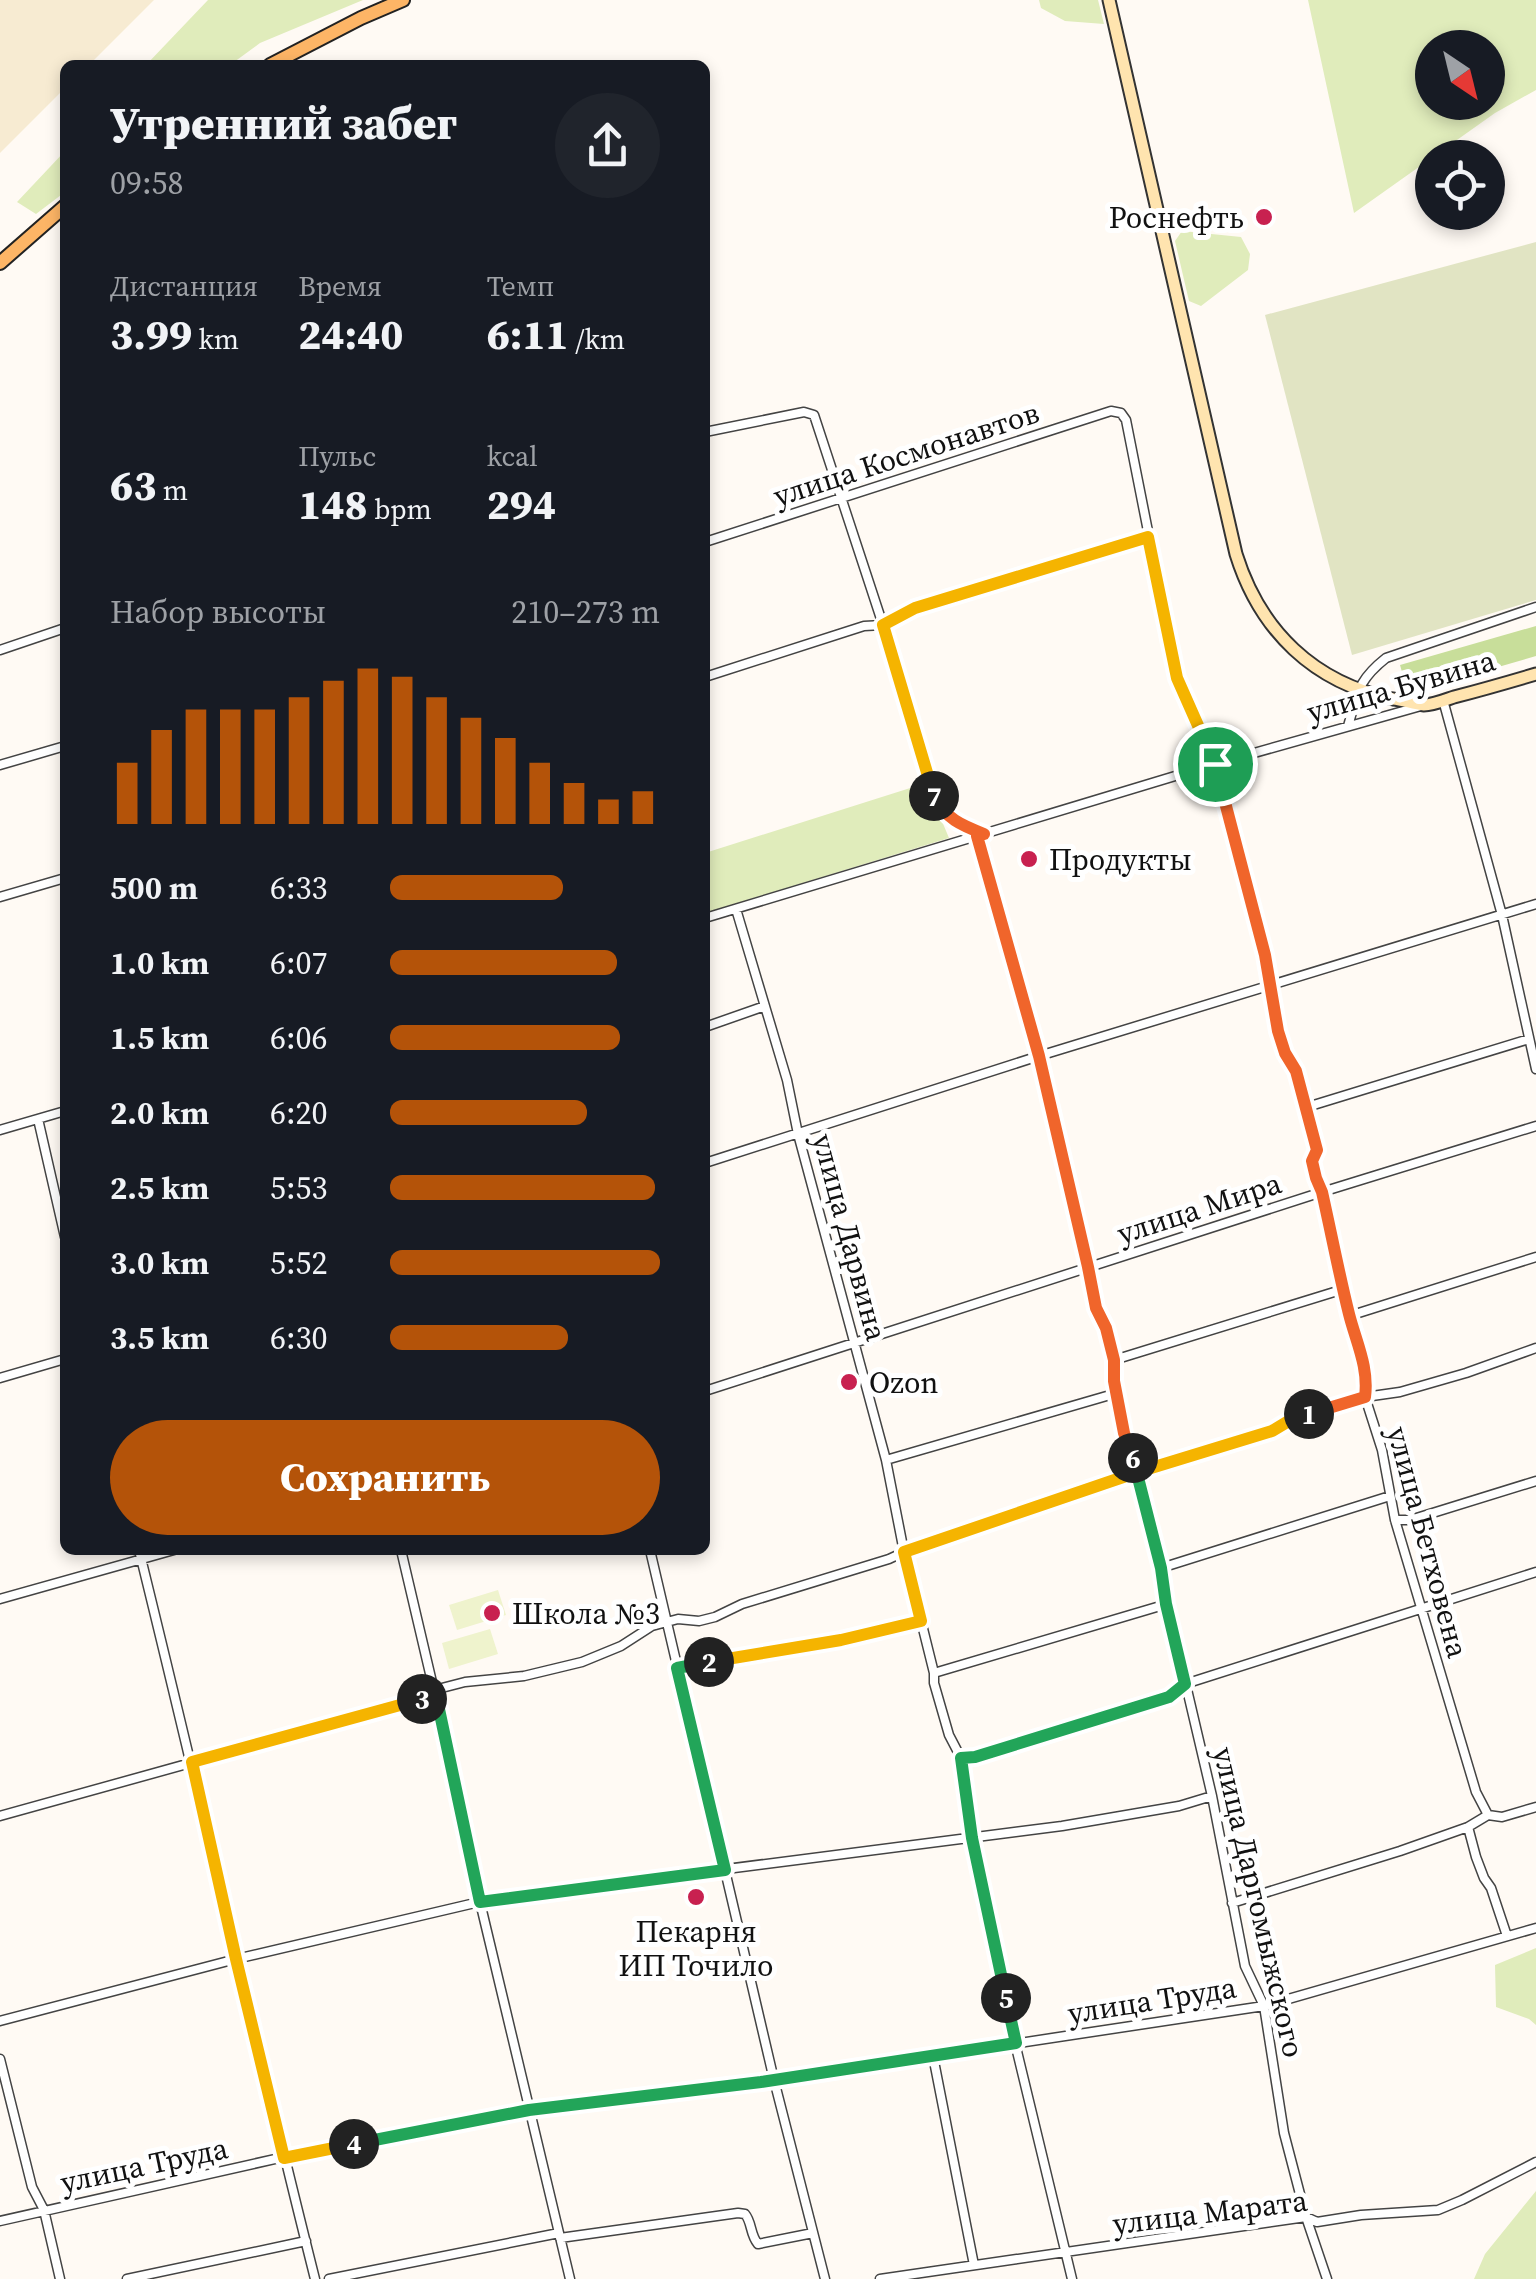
<!DOCTYPE html>
<html lang="ru">
<head>
<meta charset="utf-8">
<style>
  :root { --surface:#171b24; --page:#20242c; --text:#f1f3f6; --muted:#9ea1a6; --accent:#b45309 }
  body { margin:0; font-family:"Source Serif 4",serif; background:var(--page); color:var(--text); height:100vh; display:flex; flex-direction:column; font-size:38px; white-space:nowrap }
  * { box-sizing:border-box; margin:0 }
  p { font-size:32px; color:var(--muted) }
  .icon { flex:none; width:55px; height:55px; fill:none; stroke:currentColor; stroke-width:2; stroke-linecap:round; stroke-linejoin:round }
  .map { position:relative; flex:1; overflow:hidden }
  .side { position:absolute; left:60px; top:60px; width:650px; height:1495px; display:flex; flex-direction:column; background:var(--surface); border-radius:15px; box-shadow:0 5px 15px #0003 }
  .side>* { flex:none }
  .needle { width:65px; rotate:145deg }
  .fabs { position:absolute; left:1415px; top:30px; display:grid; gap:20px }
  .fabs a { display:grid; place-items:center; width:90px; height:90px; border-radius:50%; background:var(--surface); box-shadow:0 5px 15px #0003; font-size:50px }
  .pin { position:absolute; display:grid; place-items:center; width:85px; height:85px; color:#fff; margin:-42px; border:5px solid #fff; border-radius:50%; box-shadow:0 2px 10px #0007 }
  .km { position:absolute; width:50px; height:50px; margin:-25px; border-radius:50%; background:#222; color:#fff; font-size:28px; line-height:50px; text-align:center }
  .round { display:grid; place-items:center; flex:none; width:105px; height:105px; border-radius:52px; background:var(--page) }
  .headline { display:flex; align-items:center; justify-content:space-between; height:170px; padding:0 50px }
  h1 { font-size:45px; font-weight:800; line-height:75px }
  .stats { display:grid; grid-template-columns:repeat(3,1fr); gap:15px; height:170px; padding:10px 50px }
  .stats div { display:grid; align-content:center }
  .stats b { font-size:42px; font-weight:800 }
  .stats small { font-size:28px; font-weight:400 }
  .stats p { font-size:28px }
  .chart { height:280px; padding:20px 50px }
  .chart p { display:flex; justify-content:space-between }
  .chart svg { width:100%; height:180px; margin-top:10px; stroke:var(--accent); stroke-width:6 }
  .primary-button { display:flex; gap:20px; margin-top:auto; padding:20px 50px }
  .primary-button a { flex:1; height:115px; border-radius:60px; background:var(--accent); color:#fff; font-size:40px; font-weight:800; line-height:115px; text-align:center }
  ul { padding:0 50px; list-style:none; font-size:32px }
  li { display:grid; grid-template-columns:160px 120px 1fr; align-items:center; height:75px }
  li i { height:25px; border-radius:12px; background:var(--accent) }
  .map>svg:first-child { display:block }
  .farmland { fill:#f7ebd2 }
  .green { fill:#e0ecbb; fill-rule:evenodd }
  .forest { fill:#c8de9a }
  .cemetery { fill:#e1e4c3 }
  .pitch { fill:#eff3cd }
  .lines { fill:none; stroke-linecap:round; stroke-linejoin:round }
  .street-casing { stroke:#444; stroke-width:11 }
  .secondary-casing { stroke:#333; stroke-width:15 }
  .primary-casing { stroke:#222; stroke-width:16 }
  .street { stroke:#fff; stroke-width:8 }
  .secondary { stroke:#ffe4af; stroke-width:11 }
  .primary { stroke:#fdb566; stroke-width:12 }
  .split-1-casing { stroke:#fff; stroke-width:20 }
  .split-2-casing { stroke:#fff; stroke-width:20 }
  .split-3-casing { stroke:#fff; stroke-width:20 }
  .split-4-casing { stroke:#fff; stroke-width:20 }
  .split-5-casing { stroke:#fff; stroke-width:20 }
  .split-6-casing { stroke:#fff; stroke-width:20 }
  .split-7-casing { stroke:#fff; stroke-width:20 }
  .split-8-casing { stroke:#fff; stroke-width:20 }
  .split-1 { stroke:#f0652b; stroke-width:12 }
  .split-2 { stroke:#f5b400; stroke-width:12 }
  .split-3 { stroke:#22a559; stroke-width:12 }
  .split-4 { stroke:#f5b400; stroke-width:12 }
  .split-5 { stroke:#22a559; stroke-width:12 }
  .split-6 { stroke:#22a559; stroke-width:12 }
  .split-7 { stroke:#f0652b; stroke-width:12 }
  .split-8 { stroke:#f5b400; stroke-width:12 }
  .poi-dot { fill:#c82150; stroke:#fff; stroke-width:4 }
  .labels { text-anchor:middle; dominant-baseline:central; stroke-width:10; stroke-linejoin:round; paint-order:stroke }
  .poi-label { font-size:30px; fill:#111; stroke:#fff; text-anchor:start }
  .street-label { font-size:30px; fill:#111; stroke:#fff }
</style>
</head>
<body>
<div class="map">
<svg width="1536" height="2279" viewBox="0 0 1536 2279">
  <rect width="100%" height="100%" fill="#fffaf4"/>
  <path class="farmland" d="M0,0H154L89,65H65V88L0,153Z"/>
  <path class="green" d="M208,0H363L260,43L230,65H146Z
    M1039,0H1098L1104,24L1065,21L1041,8Z
    M1308,0H1536V90L1495,113L1354,213ZM1432,48H1488V102H1432Z
    M65,151V192L36,214L17,202Z
    M1182,231L1241,237L1250,254L1248,270L1201,306L1189,301L1175,241Z
    M926,783L949,838L705,913V853Z
    M1536,1948V2025L1529,2019L1496,2007L1495,1965Z
    M1536,2191V2279H1474L1485,2254Z"/>
  <path class="forest" d="M1536,626V656L1408,693L1400,665Z"/>
  <path class="cemetery" d="M1536,242V600L1352,655L1265,315Z"/>
  <path class="pitch" d="M498,1590L506,1615L457,1630L449,1605Z
    M490,1629L498,1654L449,1669L442,1643Z"/>
  <g class="lines">
    <g class="street-casing">
      <path id="street" d="M705,432L804,412L814,415L883,625L935,800C950,821 960,825 983,834
        M705,542L1111,411L1121,413L1126,420L1177,678L1211,751L1265,955L1278,1031L1285,1053L1296,1071L1317,1150C1309,1165 1315,1177 1322,1192L1349,1316L1363,1358L1367,1385L1365,1397L1382,1450L1395,1520L1476,1792L1488,1815
        M0,650L65,628
        M705,677L864,626L883,625L915,608L1148,537
        M1443,700L1502,915L1536,1069
        M1348,726C1358,693 1357,681 1386,658L1536,607
        M0,765L65,746
        M977,836L1039,1056L1096,1309L1106,1327L1114,1360V1381L1124,1433L1138,1472L1161,1568L1167,1604L1212,1796L1245,1966L1264,2006L1284,2133L1306,2217L1327,2279
        M0,897L65,878
        M736,909L787,1080L798,1134L886,1460L904,1552L934,1673V1683L949,1735L961,1758L972,1838L1015,2043L1072,2279
        M705,918L1215,764L1421,706
        M705,1027L765,1006
        M1307,1107L1529,1039
        M38,1119L65,1237
        M0,1130L65,1111
        M705,1163L1039,1056L1536,904
        M1349,1316L1536,1257
        M1114,1360L1344,1289
        M0,1378L65,1359
        M705,1391L1322,1192L1536,1126
        M886,1460L1117,1393
        M1395,1520H1410L1536,1481
        M139,1550C199,1793 254,2037 315,2279
        M401,1550L435,1695L480,1902L570,2279
        M650,1550L774,2080L825,2279
        M1161,1568L1390,1496
        M0,1599L174,1550
        M677,1667L841,1640L921,1621
        M934,1673L1167,1604
        M434,1690L465,1682L524,1676L582,1662L621,1646L652,1626L678,1619L699,1621L715,1617L742,1604L889,1559L904,1552L1138,1472L1272,1431L1292,1419L1365,1397L1400,1392L1466,1373L1536,1348
        M961,1758L975,1757L1169,1697L1185,1684L1536,1572
        M0,1816L435,1695
        M1468,1827L1476,1857L1484,1878L1491,1888L1507,1936
        M1232,1903L1400,1851L1468,1827L1488,1815L1502,1817L1536,1807
        M0,2021L236,1959L492,1899L1062,1826L1179,1806L1212,1796
        M933,2056L974,2265
        M0,2059L32,2187L44,2210L60,2279
        M0,2221L284,2157L529,2109L774,2080L1264,2006L1536,1928
        M560,2238L738,2213L745,2214C752,2222 750,2235 758,2244L813,2233
        M127,2279L306,2241
        M329,2279L559,2233
        M880,2279L1306,2217L1317,2222L1361,2215L1438,2210L1462,2200L1536,2162"/>
    </g>
    <g class="secondary-casing">
      <path id="secondary" d="M1109,0L1236,554C1260,631 1314,683 1393,699C1403,700 1414,704 1424,705C1433,705 1445,700 1454,697C1481,690 1509,682 1536,674"/>
    </g>
    <g class="primary-casing">
      <path id="primary" d="M270,65L361,18L403,0
        M0,263L65,206"/>
    </g>
    <use href="#street" class="street"/>
    <use href="#secondary" class="secondary"/>
    <use href="#primary" class="primary"/>
  </g>
  <g class="lines">
    <g class="split-1-casing">
      <path id="split-1" d="M1215,764L1265,955L1278,1031L1285,1053L1296,1071L1317,1150L1312,1161L1316,1178L1322,1192C1331,1232 1339,1274 1349,1314C1356,1342 1369,1367 1365,1397L1309,1414"/>
    </g>
    <g class="split-2-casing">
      <path id="split-2" d="M709,1662L841,1640L921,1621L904,1552L1138,1472L1272,1431L1292,1419L1309,1414"/>
    </g>
    <g class="split-3-casing">
      <path id="split-3" d="M422,1699L436,1695L480,1902L725,1870L677,1668L709,1662"/>
    </g>
    <g class="split-4-casing">
      <path id="split-4" d="M354,2144L284,2158L236,1959L192,1762L422,1699"/>
    </g>
    <g class="split-5-casing">
      <path id="split-5" d="M354,2144L529,2110L761,2082L1016,2043L1006,1998"/>
    </g>
    <g class="split-6-casing">
      <path id="split-6" d="M1006,1998L972,1838L961,1758L975,1757L1169,1697L1185,1684L1166,1604L1161,1568L1133,1458"/>
    </g>
    <g class="split-7-casing">
      <path id="split-7" d="M934,796C946,819 961,825 984,834L977,836L1039,1056L1088,1267L1096,1308L1106,1328L1114,1360V1381L1124,1433L1133,1458"/>
    </g>
    <g class="split-8-casing">
      <path id="split-8" d="M934,796L883,625L915,608L1148,537L1177,678L1215,764"/>
    </g>
    <use href="#split-1" class="split-1"/>
    <use href="#split-2" class="split-2"/>
    <use href="#split-3" class="split-3"/>
    <use href="#split-4" class="split-4"/>
    <use href="#split-5" class="split-5"/>
    <use href="#split-6" class="split-6"/>
    <use href="#split-7" class="split-7"/>
    <use href="#split-8" class="split-8"/>
  </g>
  <g class="poi-dot">
    <circle cx="1264" cy="217" r="10"/>
    <circle cx="1029" cy="859" r="10"/>
    <circle cx="849" cy="1382" r="10"/>
    <circle cx="492" cy="1613" r="10"/>
    <circle cx="696" cy="1897" r="10"/>
  </g>
  <g class="labels">
    <g class="poi-label">
      <text x="1244" y="217" text-anchor="end">Роснефть</text>
      <text x="1049" y="859">Продукты</text>
      <text x="869" y="1382">Ozon</text>
      <text x="512" y="1613">Школа №3</text>
      <text x="696" y="1931" text-anchor="middle">Пекарня<tspan x="696" dy="34">ИП Точило</tspan></text>
    </g>
    <g class="street-label">
      <text transform="translate(906 454) rotate(-18)">улица Космонавтов</text>
      <text transform="translate(1401 686) rotate(-16)">улица Бувина</text>
      <text transform="translate(1199 1208) rotate(-18)">улица Мира</text>
      <text transform="translate(850 1237) rotate(75)">улица Дарвина</text>
      <text transform="translate(1428 1542) rotate(75)">улица Бетховена</text>
      <text transform="translate(1259 1902) rotate(77)">улица Даргомыжского</text>
      <text transform="translate(1152 2000) rotate(-9)">улица Труда</text>
      <text transform="translate(144 2165) rotate(-12)">улица Труда</text>
      <text transform="translate(1210 2212) rotate(-7)">улица Марата</text>
    </g>
  </g>
</svg>
<div class="fabs">
<a><svg class="needle" viewBox="-14 -14 28 28"><path d="M0-13l5 13h-10z" fill="#e53935"/><path d="M0 13l5-13h-10z" fill="#9ea1a6"/></svg></a>
<a><svg class="icon" aria-label="locate" viewBox="0 0 24 24"><circle cx="12" cy="12" r="6"/><path d="M12 2v4M12 18v4M2 12h4M18 12h4"/></svg></a>
</div>
<div class="pin" style="left:1215px;top:764px;background:#1e9e55"><svg class="icon" aria-label="arrive" viewBox="0 0 24 24"><path d="M6 21V4h12l-3 4 3 4H6"/></svg></div>
<b class="km" style="left:1309px;top:1414px">1</b>
<b class="km" style="left:709px;top:1662px">2</b>
<b class="km" style="left:422px;top:1699px">3</b>
<b class="km" style="left:354px;top:2144px">4</b>
<b class="km" style="left:1006px;top:1998px">5</b>
<b class="km" style="left:1133px;top:1458px">6</b>
<b class="km" style="left:934px;top:796px">7</b>
<section class="side">
<div class="headline"><div><h1>Утренний забег</h1><p>09:58</p></div><a class="round"><svg class="icon" aria-label="share" viewBox="0 0 24 24"><path d="M12 15V3M7 8l5-5 5 5M5 13v7h14v-7"/></svg></a></div>
<div class="stats">
<div><p>Дистанция</p><b>3.99<small> km</small></b></div>
<div><p>Время</p><b>24:40</b></div>
<div><p>Темп</p><b>6:11<small> /km</small></b></div>
</div>
<div class="stats">
<div><b>63<small> m</small></b></div>
<div><p>Пульс</p><b>148<small> bpm</small></b></div>
<div><p>kcal</p><b>294</b></div>
</div>
<div class="chart"><p><span>Набор высоты</span>210–273 m</p>
<svg viewBox="0 0 160 44" preserveAspectRatio="none"><path d="M5 44V29M15 44V21M25 44V16M35 44V16M45 44V16M55 44V13M65 44V9M75 44V6M85 44V8M95 44V13M105 44V18M115 44V23M125 44V29M135 44V34M145 44V38M155 44V36"/></svg>
</div>
<ul>
<li><b>500 m</b>6:33<i style="width:64%"></i></li>
<li><b>1.0 km</b>6:07<i style="width:84%"></i></li>
<li><b>1.5 km</b>6:06<i style="width:85%"></i></li>
<li><b>2.0 km</b>6:20<i style="width:73%"></i></li>
<li><b>2.5 km</b>5:53<i style="width:98%"></i></li>
<li><b>3.0 km</b>5:52<i style="width:100%"></i></li>
<li><b>3.5 km</b>6:30<i style="width:66%"></i></li>
</ul>
<div class="primary-button"><a>Сохранить</a></div>
</section>
</div>
</body>
</html>
